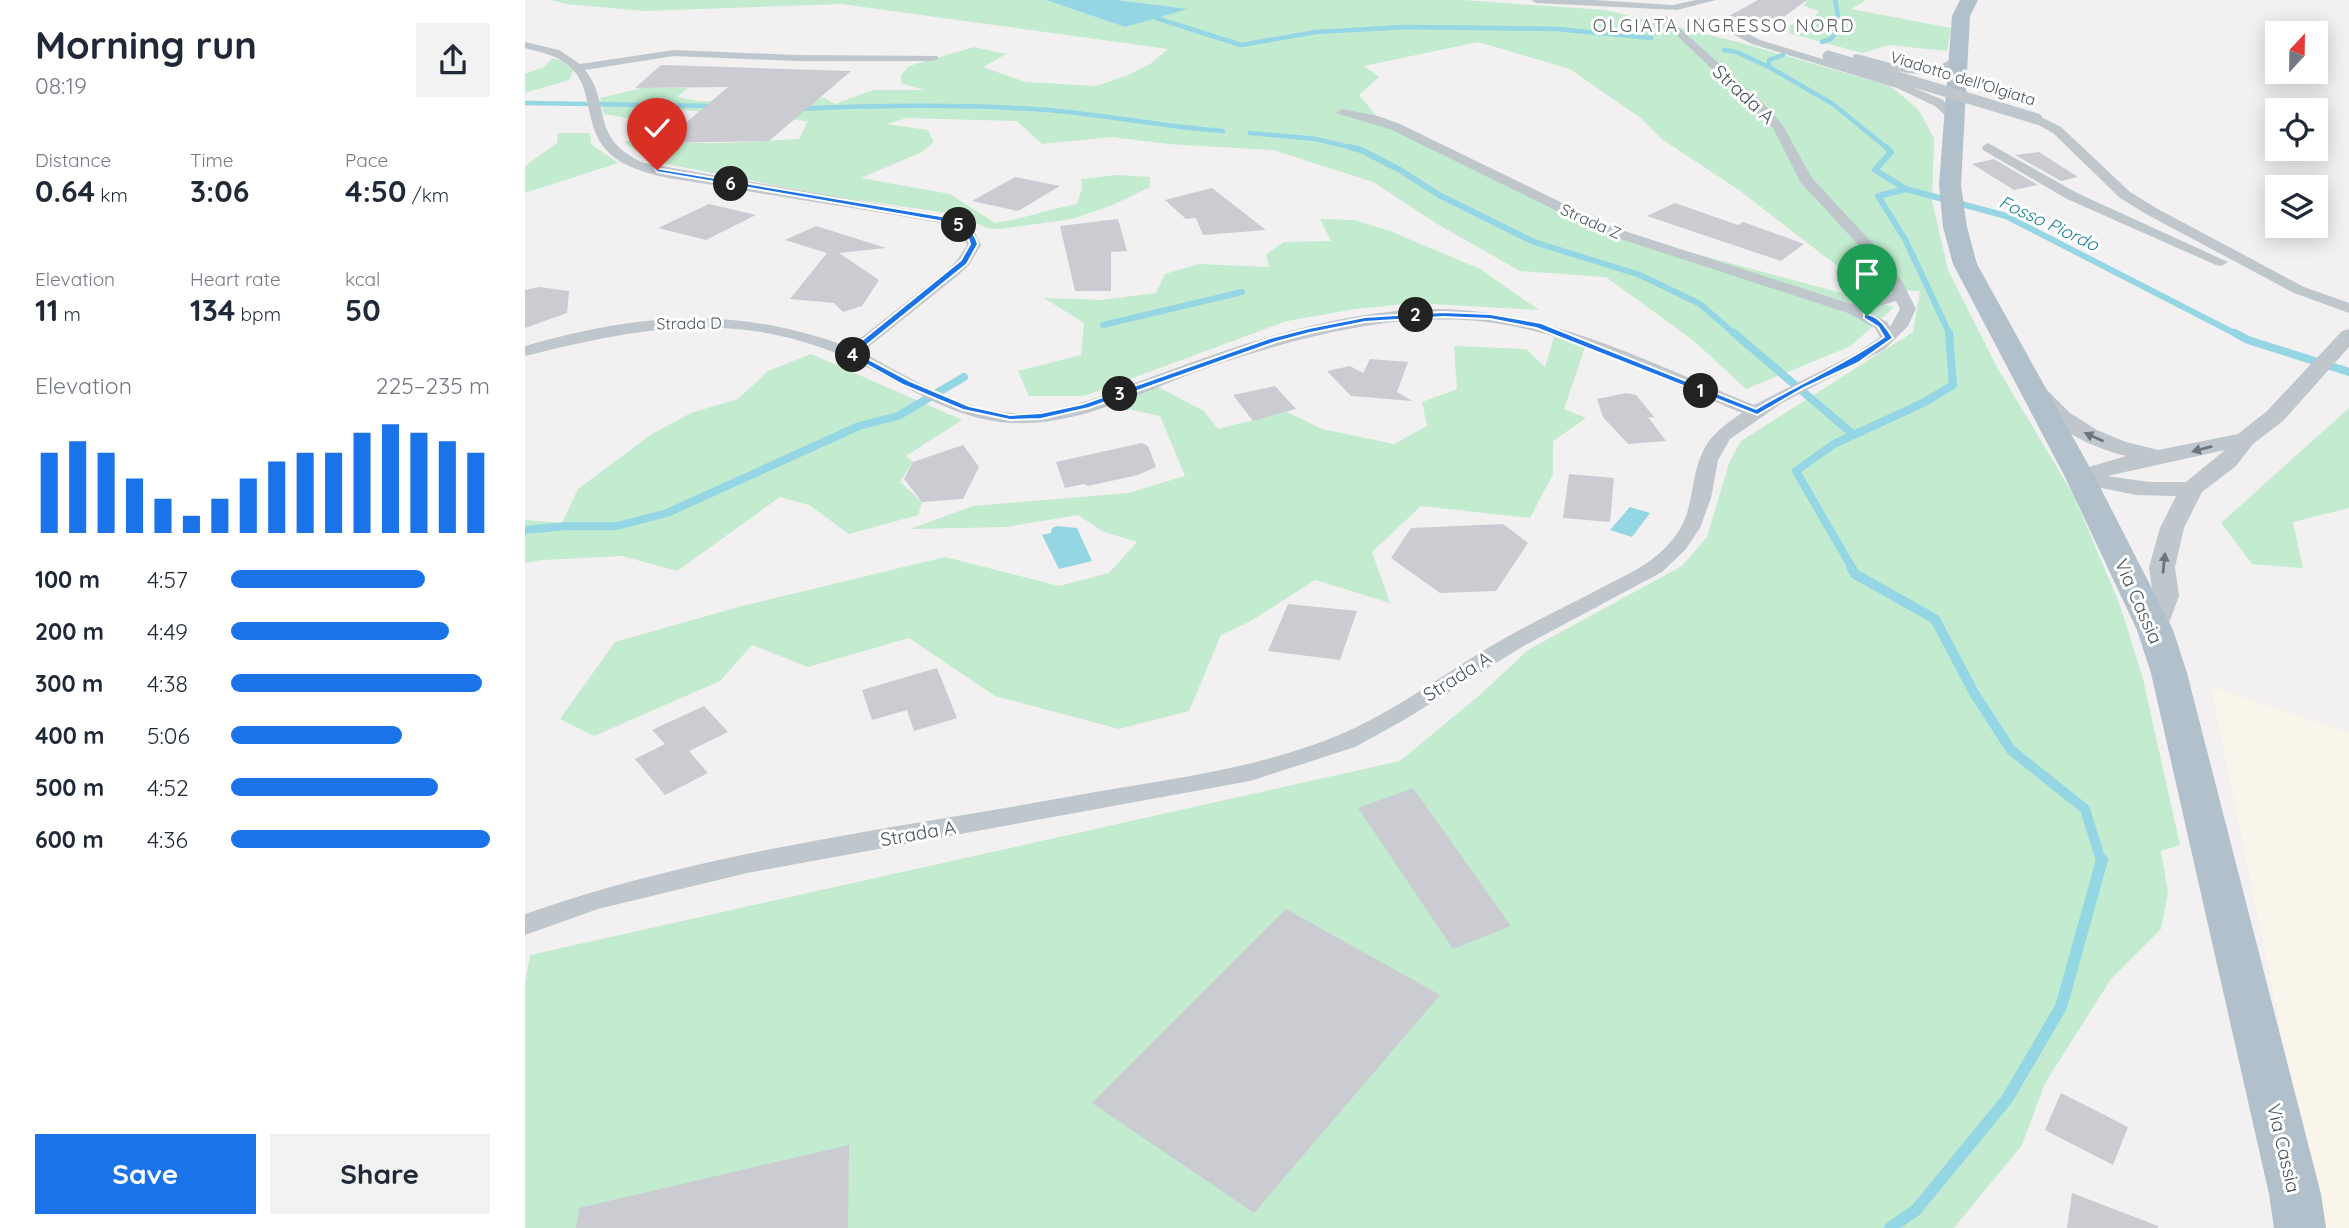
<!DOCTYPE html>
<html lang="en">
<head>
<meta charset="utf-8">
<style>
  :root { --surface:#fff; --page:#f2f2f3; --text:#1f2937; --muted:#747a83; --accent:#1a73e8 }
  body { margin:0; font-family:Quicksand,sans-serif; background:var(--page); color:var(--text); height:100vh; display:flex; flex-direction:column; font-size:26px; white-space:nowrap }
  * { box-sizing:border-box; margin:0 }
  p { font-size:23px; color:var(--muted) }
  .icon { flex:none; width:38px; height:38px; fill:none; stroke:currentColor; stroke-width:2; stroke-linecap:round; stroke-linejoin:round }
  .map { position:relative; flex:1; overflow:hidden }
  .panel { display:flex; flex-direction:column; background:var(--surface); width:525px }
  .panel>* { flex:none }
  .needle { width:46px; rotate:22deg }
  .tools { position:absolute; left:1740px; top:21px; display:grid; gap:14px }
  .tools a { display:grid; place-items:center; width:63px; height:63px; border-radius:0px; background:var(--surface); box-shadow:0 4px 18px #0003; font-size:35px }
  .pin { position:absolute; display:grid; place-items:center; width:60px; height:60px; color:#fff; margin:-72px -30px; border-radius:50% 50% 50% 0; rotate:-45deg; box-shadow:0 0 7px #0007 }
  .pin .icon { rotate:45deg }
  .km { position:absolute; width:35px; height:35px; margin:-18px; border-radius:50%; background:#222; color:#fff; font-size:19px; line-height:35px; text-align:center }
  .round { display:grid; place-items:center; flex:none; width:74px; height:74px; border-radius:0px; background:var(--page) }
  .summary { display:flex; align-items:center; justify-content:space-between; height:119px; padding:0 35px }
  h1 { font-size:38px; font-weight:800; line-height:52px }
  .metrics { display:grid; grid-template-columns:repeat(3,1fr); gap:10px; height:119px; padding:7px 35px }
  .metrics div { display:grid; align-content:center }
  .metrics b { font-size:30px; font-weight:800 }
  .metrics small { font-size:19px; font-weight:400 }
  .metrics p { font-size:19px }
  .chart { height:196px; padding:14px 35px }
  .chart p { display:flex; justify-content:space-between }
  .chart svg { width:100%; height:126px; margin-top:7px; stroke:var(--accent); stroke-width:6 }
  .primary-button { display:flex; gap:14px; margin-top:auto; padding:14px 35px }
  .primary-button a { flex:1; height:80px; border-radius:0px; background:var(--accent); color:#fff; font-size:28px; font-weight:800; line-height:80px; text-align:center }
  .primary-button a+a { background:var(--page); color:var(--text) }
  ul { padding:0 35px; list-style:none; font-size:23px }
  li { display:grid; grid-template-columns:112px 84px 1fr; align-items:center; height:52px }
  li i { height:18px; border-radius:9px; background:var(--accent) }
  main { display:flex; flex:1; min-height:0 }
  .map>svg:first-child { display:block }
  .commercial { fill:#faf5eb }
  .green { fill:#c2ebd0 }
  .water { fill:#94d6e4 }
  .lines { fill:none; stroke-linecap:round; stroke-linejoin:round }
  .stream-far4 { stroke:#94d6e4; stroke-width:4.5 }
  .stream-far3 { stroke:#94d6e4; stroke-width:6 }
  .stream-far2 { stroke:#94d6e4; stroke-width:8 }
  .stream-far1 { stroke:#94d6e4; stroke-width:10 }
  .stream { stroke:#94d6e4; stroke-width:12 }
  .building { fill:#caccd2 }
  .minor { fill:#bfc7cd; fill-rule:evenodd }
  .tertiary { fill:#bfc7cd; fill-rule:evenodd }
  .primary { fill:#b2c0cb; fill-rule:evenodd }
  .minor-bridge { stroke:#bfc7cd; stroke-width:11 }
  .oneway { fill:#6c767d }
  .route { fill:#1a73e8; stroke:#fff; stroke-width:2 }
  .labels { text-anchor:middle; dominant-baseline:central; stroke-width:6; stroke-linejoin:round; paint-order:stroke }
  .far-street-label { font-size:16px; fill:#49535b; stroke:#fff }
  .far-neighbourhood-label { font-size:18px; letter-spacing:2px; fill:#5d6064; stroke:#fff }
  .far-water-label { font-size:18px; font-style:italic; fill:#1a8196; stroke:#fff }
  .street-label { font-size:19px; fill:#49535b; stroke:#fff }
</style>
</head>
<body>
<main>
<section class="panel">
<div class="summary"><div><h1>Morning run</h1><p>08:19</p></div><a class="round"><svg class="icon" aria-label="share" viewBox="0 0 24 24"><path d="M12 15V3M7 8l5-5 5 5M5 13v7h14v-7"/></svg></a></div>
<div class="metrics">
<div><p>Distance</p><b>0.64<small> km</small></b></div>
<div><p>Time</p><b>3:06</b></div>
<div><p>Pace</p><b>4:50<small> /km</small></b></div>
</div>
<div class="metrics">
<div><p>Elevation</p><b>11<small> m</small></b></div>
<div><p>Heart rate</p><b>134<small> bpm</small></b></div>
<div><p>kcal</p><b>50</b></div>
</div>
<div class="chart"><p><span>Elevation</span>225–235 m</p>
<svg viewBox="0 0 160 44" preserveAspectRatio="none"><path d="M5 44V16M15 44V12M25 44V16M35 44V25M45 44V32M55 44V38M65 44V32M75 44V25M85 44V19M95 44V16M105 44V16M115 44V9M125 44V6M135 44V9M145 44V12M155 44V16"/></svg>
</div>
<ul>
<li><b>100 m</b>4:57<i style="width:75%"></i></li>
<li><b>200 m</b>4:49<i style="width:84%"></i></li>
<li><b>300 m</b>4:38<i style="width:97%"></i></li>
<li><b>400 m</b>5:06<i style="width:66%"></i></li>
<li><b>500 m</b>4:52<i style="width:80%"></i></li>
<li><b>600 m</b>4:36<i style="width:100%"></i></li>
</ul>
<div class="primary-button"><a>Save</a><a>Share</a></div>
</section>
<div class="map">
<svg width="1824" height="1228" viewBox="0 0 1824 1228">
  <rect width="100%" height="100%" fill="#f2f0f0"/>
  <path class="commercial" d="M1686,687L1824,733V1228H1796Z"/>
  <path class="green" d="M26,0H521L600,27L661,9L592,0H938L1080,10L1213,42L1365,86L1393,109L1409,138L1407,201L1423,270L1473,369L1548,494L1595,605L1618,679L1655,845L1636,851L1643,893L1636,929L1586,979L1520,1083L1497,1145L1429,1228H0V985L5,955L875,761L956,694L1003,650L1157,566L1182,537L1204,463L1216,441L1388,332L1395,291L1342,289L1214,190L1138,140L1117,119L1045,69L953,42L839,66L854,77L834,95L855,120L1082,230L1369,307L1326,346L1221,389L1169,341L1081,277L995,271L914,225L848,182L748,150L643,144L587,137L517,144L492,121L382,118L361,124L403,130L409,142L397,152L336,178L425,194L470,223C498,219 524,209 552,204L557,188L556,179L592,175L625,177V187L588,205L547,219L474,229L462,228L430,214L305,196L126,161L99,142L133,134L132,143H199L274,139L283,121L157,110L136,117L112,120L79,114L75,98L117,88H163L152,97L173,101L244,103L264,95L299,98L310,104L348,90H400L376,83V75L384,66L449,47L481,54L458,67L500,82L571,86L603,75L625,64L643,49L316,4L118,11L42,4Z
    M1282,0H1341L1326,9L1426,28L1422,51L1364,45L1337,53L1264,33L1265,25L1285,23L1294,11L1279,6Z
    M28,58L39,61L49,69L44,80L0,93V74L19,67Z
    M33,133H65L66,144L93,163L0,193V166L32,143Z
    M795,219L829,220L865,231L955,269L1014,310L889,303L830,309L762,321L559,396H504L493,371L556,355L559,323L519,298L576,300L631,293L640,274L674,264L744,267L741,254L759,242L806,241Z
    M1030,334L1060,347L1039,409L1061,418L1028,441V474L1005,518L896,506L847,552L865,603L790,580L726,621L696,635L664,711L594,729L470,696L384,638L283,667L227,645L195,681L69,736L35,719L90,642L217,606L420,557L534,586L584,573L612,542L577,531L553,515L480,527L385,529L448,506L603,493L660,476L635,416L579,404L631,386L679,411L693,429L762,412L797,429L869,444L902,426L897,402L932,389L929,346L1001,349L1020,367Z
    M286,354L437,420L381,456L388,462L375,482L397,502L393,515L324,534L284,505L255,497L152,571L97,556L17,560L0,563V520L37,523L53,489L127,434L166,413L213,399L243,371Z
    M1824,408V508L1768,522L1778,568L1727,564L1696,523Z"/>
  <path class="water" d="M521,0H592L663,9L600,27Z
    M1105,507L1125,513L1107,537L1085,530Z
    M532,526L552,528L567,561L534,569L517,535L526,533L527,528Z"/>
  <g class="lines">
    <path class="stream-far4" d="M631,18L716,45L791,32L881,27L1032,29L1126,38
      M1297,42L1306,39L1315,27L1310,0
      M1199,50L1211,52L1244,67
      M1258,55L1244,60V67L1308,104L1363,149
      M0,103L191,106
      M271,109C355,105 439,104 523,110C582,115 639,127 698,131
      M725,133L791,139L832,149"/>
    <path class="stream-far3" d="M825,147L836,150L875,170L914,195L1009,242L1115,275L1175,304L1211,335
      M1361,147L1366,152L1350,170L1381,189L1481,216L1713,335
      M1381,189L1353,196L1380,239L1425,335
      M578,325L717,292"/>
    <path class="stream-far2" d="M1209,333L1329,435
      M1710,333L1723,340L1824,372
      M0,530L41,526H92L142,513L334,426L373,416L439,377
      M1327,568L1271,471L1309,444L1398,403L1428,385L1424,333"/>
    <path class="stream-far1" d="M1326,567L1330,574L1410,619L1449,693L1486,750L1560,809L1576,861"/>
    <path class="stream" d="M1365,1228L1391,1210L1482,1099L1536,1007L1577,860"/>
  </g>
  <path class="building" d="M1233,0H1282L1249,24L1204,16Z
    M136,65L232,68L326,71L244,141L137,143L203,87L110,88Z
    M1514,152L1553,177L1536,181L1490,155Z
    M1469,159L1513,185L1489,190L1447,164Z
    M490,177L535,186L493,211L447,201Z
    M687,188L741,230L678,235L671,218L661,219L640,200Z
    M1150,203L1213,225L1218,222L1279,244L1256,261L1122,216Z
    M184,204L231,215L181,240L133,228Z
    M593,219L602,251L586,252V291H550L535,226Z
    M291,226L361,248L314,253L354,280L337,306L318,312L309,303L265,299L302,253L260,240Z
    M14,287L44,291L42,313L0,328V290Z
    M845,359L883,362L872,392L887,401L826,396L802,371L825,366L838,373Z
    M750,386L771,409L728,421L708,395Z
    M1101,393L1111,395L1130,418L1123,417L1141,441L1103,444L1078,417L1072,399Z
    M617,443L623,446L631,467L613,475L563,486L559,484L540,488L531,462Z
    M438,445L454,467L438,499L397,502L379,479L388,462Z
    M1044,474L1089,478L1085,522L1038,518Z
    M978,524L1003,543L971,591L915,593L866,558L886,528Z
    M763,604L832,611L815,660L743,651Z
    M412,668L432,718L389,731L382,710L347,720L337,690Z
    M179,706L203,732L164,751L183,773L140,795L110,759L140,744L127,730Z
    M888,788L986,926L928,949L833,808Z
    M761,909L915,995L729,1213L567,1103Z
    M1536,1093L1603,1127L1588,1165L1520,1130Z
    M324,1145L323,1228H51L54,1208Z
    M1547,1193L1633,1226V1228H1542Z"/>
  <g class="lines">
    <path class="minor" d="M1006,0H1069L1148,5L1171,0H1191L1152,10L1011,3Z
      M1141,16L1237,102L1257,124L1287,178L1351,247L1378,283L1391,309L1383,326L1360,349L1257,403L1205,439L1193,460L1186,498L1175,528L1160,550L1137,572L995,648L879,720L830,747L725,781L222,873L73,909L0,935V914C178,851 373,828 559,794C644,779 733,769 814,735C873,710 925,669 980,638C1012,620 1046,604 1078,587C1101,575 1124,565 1142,546C1173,513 1162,485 1178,451C1186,434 1202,423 1217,413C1145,383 1073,345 997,328C893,305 789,333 690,365C626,387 559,426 489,423C425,421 375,380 318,356C207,309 112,328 0,356V346C118,313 207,305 324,347L421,271L433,259L442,245L437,233L415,223C339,209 264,199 188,185C160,180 127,178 100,164C52,139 74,91 44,66C32,55 15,52 0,48V42L34,50L55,64L149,50L272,55L412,56L414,58L408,61H272L149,56L60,70C88,106 63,138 119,163L416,215L447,227L456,245L444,265L431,277L337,352C384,377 434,410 488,413C541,415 591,389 640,372C727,340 824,308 918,309C1029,312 1128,364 1229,405L1333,352L1355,337L1350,328L1323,313L1077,233L867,130L811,113L817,109L853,116L875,124L1087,227L1326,304L1367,293L1341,253L1276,183L1248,128L1137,21V17ZM1371,301L1375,309L1365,327L1362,322L1340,310Z
      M1174,18L1208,26L1235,40L1380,84L1418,100L1434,116L1424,119L1410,106L1372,88L1227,44L1200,30L1170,23V19Z
      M1332,54C1356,60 1383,71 1408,66C1418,65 1425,59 1434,56L1440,59C1410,87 1362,69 1328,59V55Z
      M1512,115L1536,127L1605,192L1631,208L1779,287L1824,303V313L1769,293L1621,214L1595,198L1528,133L1508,122V116Z
      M1463,143L1552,193L1703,262L1696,266L1691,265L1542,199L1458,150L1457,147Z"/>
    <path class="tertiary" d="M1824,329V347L1758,421L1728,444L1711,466L1677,492L1659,528L1650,567L1654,596L1639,636L1630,638L1621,636L1617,630L1628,596L1624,567L1635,528L1651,496L1611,495L1547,482L1543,477L1547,472L1601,456C1563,446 1526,428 1503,395L1506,390H1522L1545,413L1572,430L1601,442L1633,450L1713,434L1742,411L1817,331ZM1700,450L1661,482H1624L1582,476Z"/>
    <path class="primary" d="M1435,0H1453L1445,16L1436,185L1442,227L1452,264L1570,477L1648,630L1662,673L1796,1194L1801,1228H1749L1744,1194L1626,673L1612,630L1540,477L1428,264L1418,227L1414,185L1427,16Z"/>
    <path class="minor-bridge" d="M1303,56L1512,119"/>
  </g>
  <defs><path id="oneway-solid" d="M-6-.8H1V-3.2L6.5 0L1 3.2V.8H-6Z" transform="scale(1.75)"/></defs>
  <g class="oneway">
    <use href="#oneway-solid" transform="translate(1569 437) rotate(-156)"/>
    <use href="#oneway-solid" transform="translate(1677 449) rotate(165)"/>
    <use href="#oneway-solid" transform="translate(1639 563) rotate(-84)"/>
  </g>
  <path class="route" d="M130,168L416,216C433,222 448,226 453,244L442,264L332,353L385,381L444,406L485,415L516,413L558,404L745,338L784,328L840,317L918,312L965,314L1016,323L1231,409C1273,384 1318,365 1359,337L1353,327L1339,318V314C1353,314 1361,327 1368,338L1333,363L1279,388L1232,415L1011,328L965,319L918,317L840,322L785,333L751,342L564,408L516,419L485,420L438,410L378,385L321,353L436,260L445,244C441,228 429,227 414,221L132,172Z"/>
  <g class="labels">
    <g class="far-street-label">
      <text transform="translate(1438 78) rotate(17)">Viadotto dell'Olgiata</text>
      <text transform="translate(1066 221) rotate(24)">Strada Z</text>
      <text transform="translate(164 323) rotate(-1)">Strada D</text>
    </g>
    <g class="far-neighbourhood-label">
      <text x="1199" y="25">OLGIATA INGRESSO NORD</text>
    </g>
    <g class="far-water-label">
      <text transform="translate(1524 223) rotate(25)">Fosso Piordo</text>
    </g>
    <g class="street-label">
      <text transform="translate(1219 94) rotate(43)">Strada A</text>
      <text transform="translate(1614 601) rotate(66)">Via Cassia</text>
      <text transform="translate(932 676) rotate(-32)">Strada A</text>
      <text transform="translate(393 833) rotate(-10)">Strada A</text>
      <text transform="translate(1759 1148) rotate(77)">Via Cassia</text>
    </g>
  </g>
</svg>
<div class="tools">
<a><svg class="needle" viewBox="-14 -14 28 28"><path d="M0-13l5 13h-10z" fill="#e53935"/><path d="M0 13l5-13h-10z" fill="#747a83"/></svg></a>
<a><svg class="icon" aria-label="locate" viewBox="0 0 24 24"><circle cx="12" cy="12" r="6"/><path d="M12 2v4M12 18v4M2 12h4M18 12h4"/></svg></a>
<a><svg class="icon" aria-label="layers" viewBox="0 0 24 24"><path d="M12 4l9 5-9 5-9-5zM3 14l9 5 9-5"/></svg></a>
</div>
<div class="pin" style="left:1342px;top:316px;background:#1e9e55"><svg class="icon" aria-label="arrive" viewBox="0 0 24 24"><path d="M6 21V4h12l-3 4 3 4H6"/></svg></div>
<div class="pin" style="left:132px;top:170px;background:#d93025"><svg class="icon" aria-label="check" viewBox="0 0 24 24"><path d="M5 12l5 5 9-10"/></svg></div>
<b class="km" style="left:1176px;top:391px">1</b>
<b class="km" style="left:891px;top:315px">2</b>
<b class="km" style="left:595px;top:394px">3</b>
<b class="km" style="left:328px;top:355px">4</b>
<b class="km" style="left:434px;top:225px">5</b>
<b class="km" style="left:206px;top:184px">6</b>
</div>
</main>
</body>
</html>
